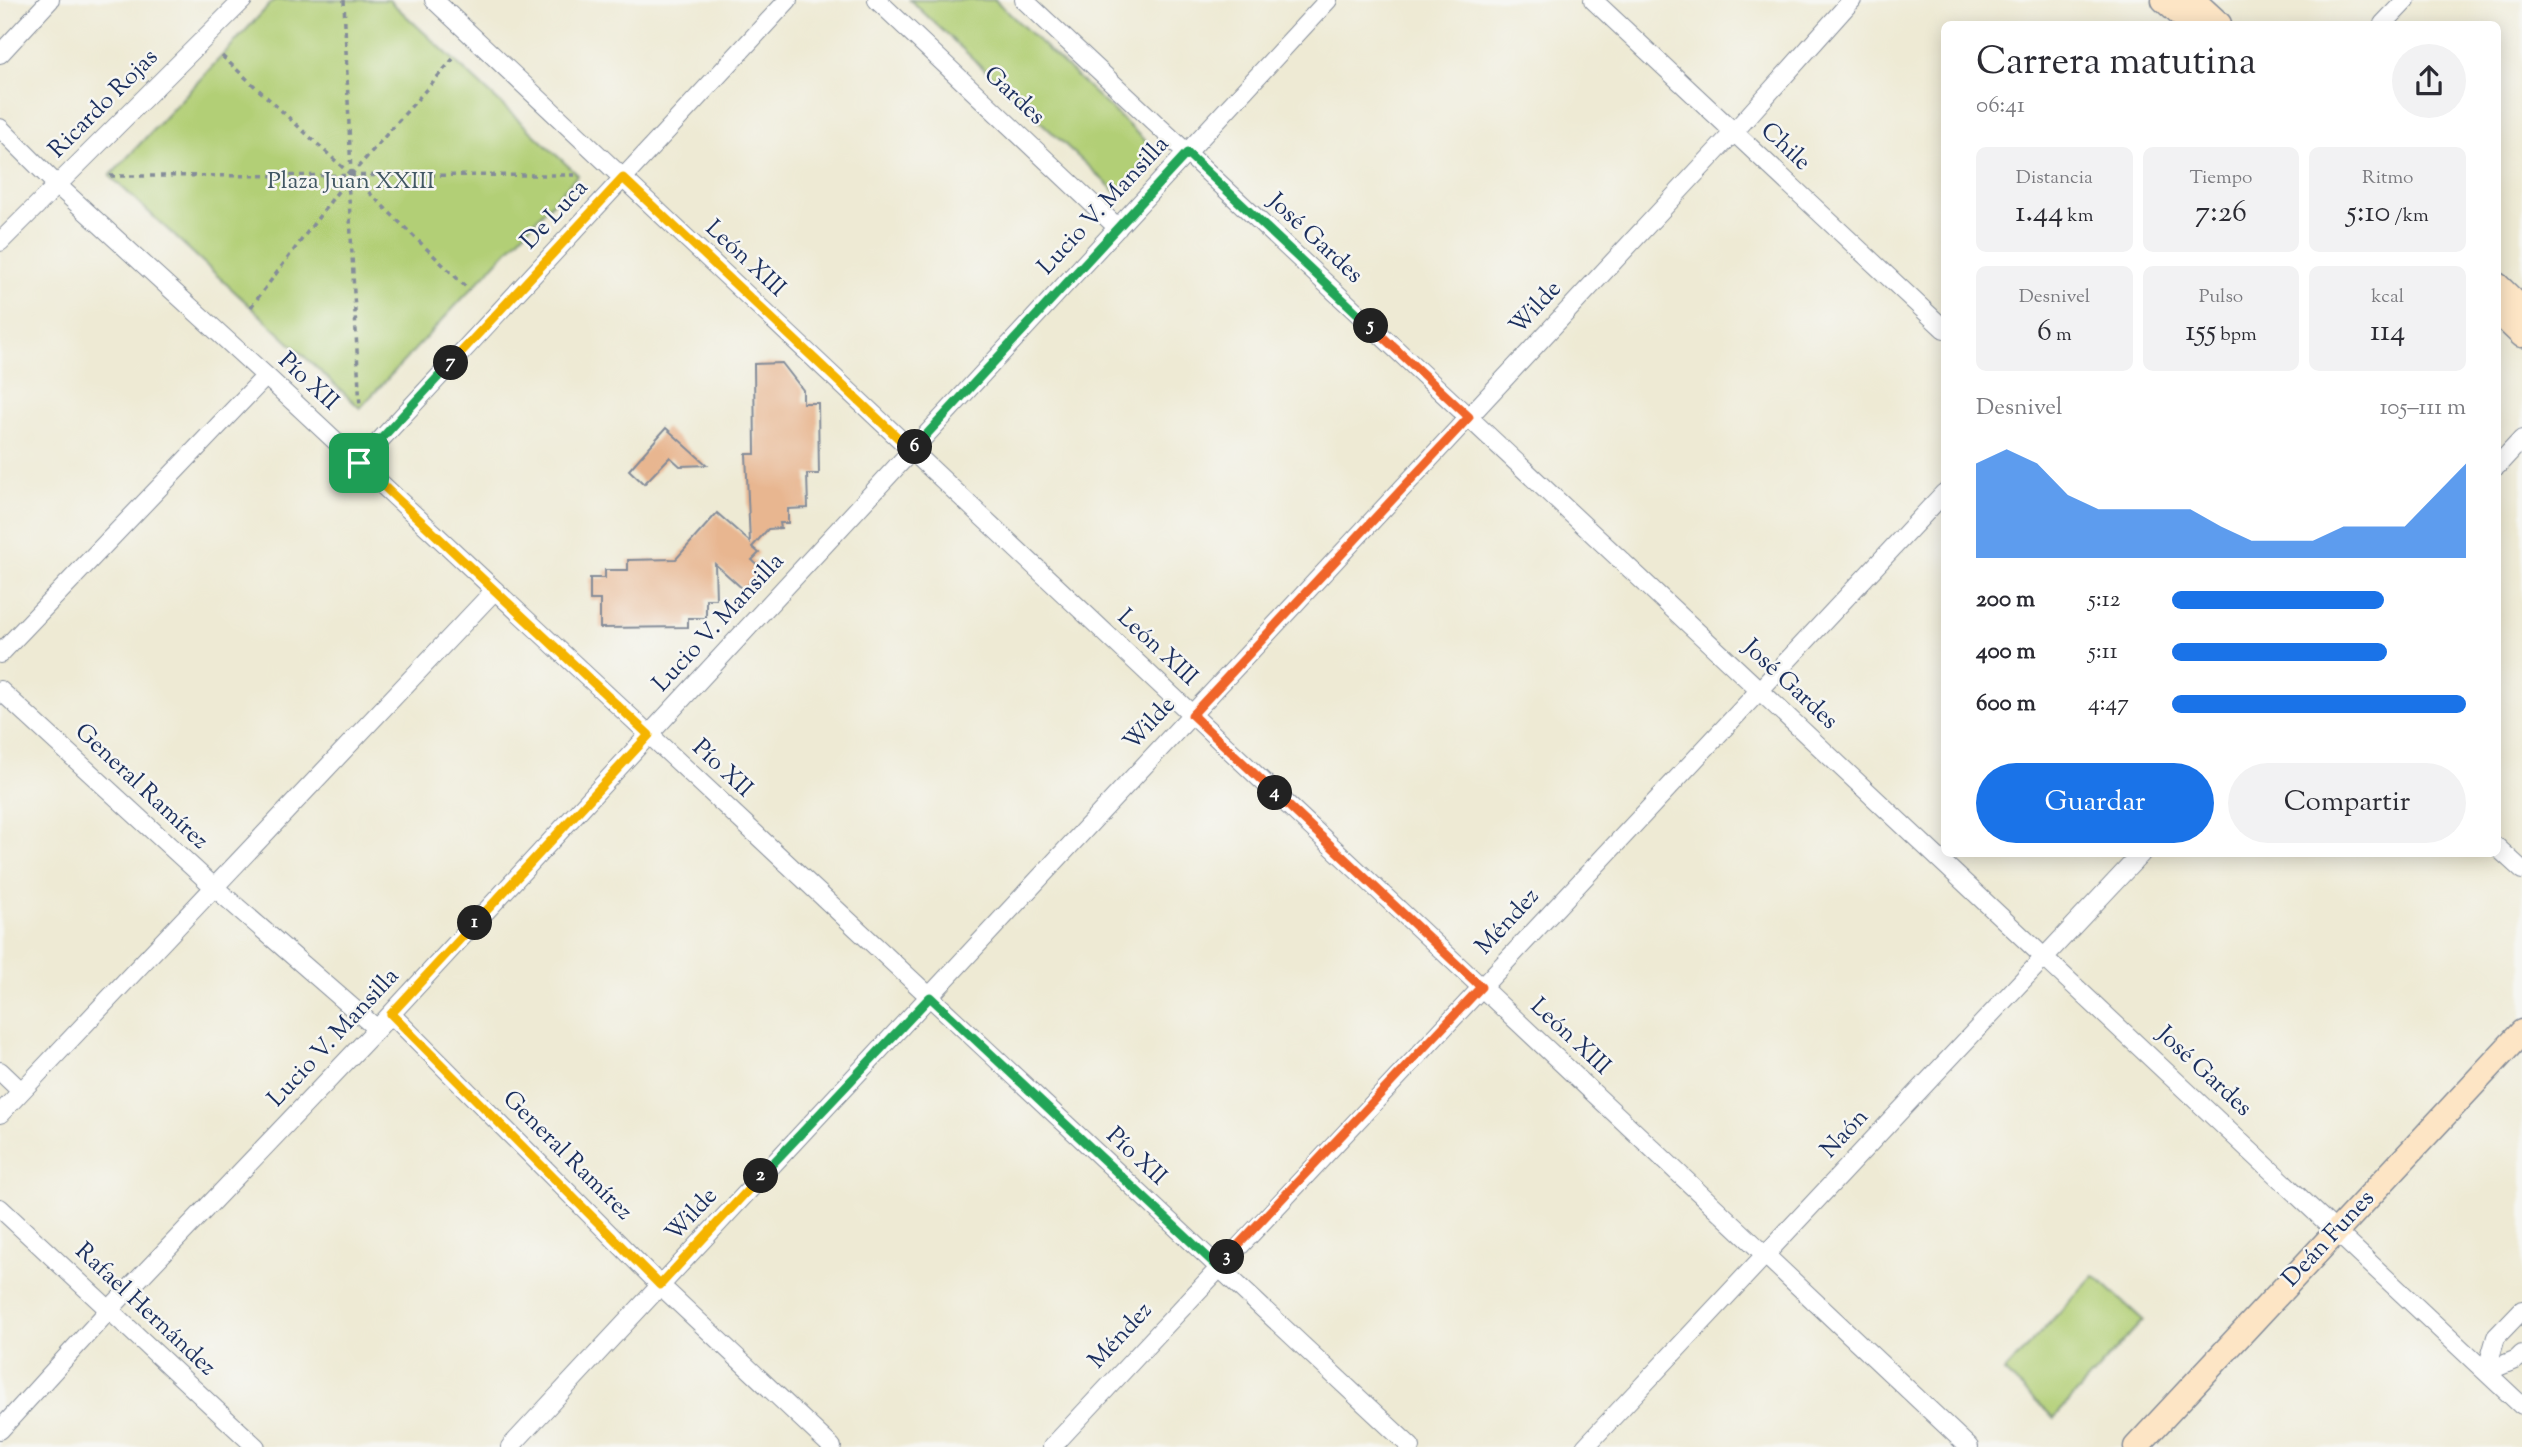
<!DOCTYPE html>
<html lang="es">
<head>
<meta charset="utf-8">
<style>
  :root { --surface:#fff; --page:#f2f2f3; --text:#2b2b33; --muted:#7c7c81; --accent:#1a73e8 }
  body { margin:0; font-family:"Sorts Mill Goudy",serif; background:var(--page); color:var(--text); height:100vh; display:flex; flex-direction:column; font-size:26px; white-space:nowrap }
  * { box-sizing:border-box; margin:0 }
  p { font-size:23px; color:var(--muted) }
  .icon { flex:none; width:38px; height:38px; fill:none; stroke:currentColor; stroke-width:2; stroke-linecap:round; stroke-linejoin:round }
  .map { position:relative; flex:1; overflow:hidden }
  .side { position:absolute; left:1941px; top:21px; width:560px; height:836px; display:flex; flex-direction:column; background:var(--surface); border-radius:10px; box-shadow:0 4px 18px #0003 }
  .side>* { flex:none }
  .pin { position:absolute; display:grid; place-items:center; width:60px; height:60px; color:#fff; margin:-30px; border-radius:14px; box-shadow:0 4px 10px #0006 }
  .km { position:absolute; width:35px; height:35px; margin:-18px; border-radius:50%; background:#222; color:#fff; font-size:19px; line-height:35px; text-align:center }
  .round { display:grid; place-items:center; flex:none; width:74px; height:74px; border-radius:37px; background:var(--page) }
  .head { display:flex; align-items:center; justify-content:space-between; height:119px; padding:0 35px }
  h1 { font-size:38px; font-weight:600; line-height:52px }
  .stats { display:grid; grid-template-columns:repeat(3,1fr); gap:10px; height:119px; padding:7px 35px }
  .stats div { display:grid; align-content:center; border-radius:10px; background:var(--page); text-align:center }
  .stats b { font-size:30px; font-weight:600 }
  .stats small { font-size:19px; font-weight:400 }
  .stats p { font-size:19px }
  .chart { height:196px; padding:14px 35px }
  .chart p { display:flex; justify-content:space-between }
  .chart svg { width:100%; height:126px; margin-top:7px; fill:var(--accent); opacity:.7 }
  .button { display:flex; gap:14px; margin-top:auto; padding:14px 35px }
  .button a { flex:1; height:80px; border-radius:42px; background:var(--accent); color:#fff; font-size:28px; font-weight:600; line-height:80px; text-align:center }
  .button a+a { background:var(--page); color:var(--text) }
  ul { padding:0 35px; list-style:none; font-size:23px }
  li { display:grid; grid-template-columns:112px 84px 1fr; align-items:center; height:52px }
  li i { height:18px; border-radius:9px; background:var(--accent) }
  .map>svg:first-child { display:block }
  .green { fill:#b2cf76; stroke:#667f6a; stroke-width:2 }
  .building { fill:#e8b690 }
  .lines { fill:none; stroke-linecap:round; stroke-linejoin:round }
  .street-casing { stroke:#848c99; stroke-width:20 }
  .secondary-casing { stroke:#848c99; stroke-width:27 }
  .path { stroke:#848c99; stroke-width:3.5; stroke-dasharray:5 5; stroke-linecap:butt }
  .street { stroke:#fff; stroke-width:18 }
  .secondary { stroke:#fde5c5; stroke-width:24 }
  .split-1-casing { stroke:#fff; stroke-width:14 }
  .split-2-casing { stroke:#fff; stroke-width:14 }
  .split-3-casing { stroke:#fff; stroke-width:14 }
  .split-4-casing { stroke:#fff; stroke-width:14 }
  .split-5-casing { stroke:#fff; stroke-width:14 }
  .split-6-casing { stroke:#fff; stroke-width:14 }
  .split-7-casing { stroke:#fff; stroke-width:14 }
  .split-8-casing { stroke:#fff; stroke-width:14 }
  .split-1 { stroke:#f5b400; stroke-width:9 }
  .split-2 { stroke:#f5b400; stroke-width:9 }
  .split-3 { stroke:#22a559; stroke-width:9 }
  .split-4 { stroke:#f0652b; stroke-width:9 }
  .split-5 { stroke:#f0652b; stroke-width:9 }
  .split-6 { stroke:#22a559; stroke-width:9 }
  .split-7 { stroke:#f5b400; stroke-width:9 }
  .split-8 { stroke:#22a559; stroke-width:9 }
  .labels { text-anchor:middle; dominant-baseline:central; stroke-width:5; stroke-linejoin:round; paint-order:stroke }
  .street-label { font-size:24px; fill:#1b2f5e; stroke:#f6f6f2 }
  .park-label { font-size:24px; fill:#415764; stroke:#f6f6f2 }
</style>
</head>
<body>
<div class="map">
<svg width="2522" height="1447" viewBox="0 0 2522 1447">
  <rect width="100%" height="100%" fill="#f6f6f2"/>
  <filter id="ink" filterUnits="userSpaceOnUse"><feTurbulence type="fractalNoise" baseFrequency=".0143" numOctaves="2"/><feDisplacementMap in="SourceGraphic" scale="14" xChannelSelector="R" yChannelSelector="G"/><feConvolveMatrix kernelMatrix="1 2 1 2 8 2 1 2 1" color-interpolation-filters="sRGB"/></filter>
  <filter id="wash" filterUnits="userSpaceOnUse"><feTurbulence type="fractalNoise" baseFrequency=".00686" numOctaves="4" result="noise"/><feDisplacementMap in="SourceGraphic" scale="28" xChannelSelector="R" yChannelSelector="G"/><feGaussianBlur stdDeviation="1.57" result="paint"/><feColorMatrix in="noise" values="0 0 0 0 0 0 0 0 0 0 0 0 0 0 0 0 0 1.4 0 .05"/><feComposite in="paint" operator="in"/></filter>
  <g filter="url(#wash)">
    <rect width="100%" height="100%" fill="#eeead4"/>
    <path class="green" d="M274,0H389L578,175L360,408L110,176Z
      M910,0H995L1157,152L1118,194Z
      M2094,1275L2143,1320L2054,1418L2004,1372Z"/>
    <g id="blocks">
      <path class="building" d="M782,363L803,390V403H818L819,474H807L808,508L788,509V523H780L781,528L768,529L752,547L759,553L752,560L762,569L744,590L715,564L716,599H706V618H688V627L600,628V600H590V578H605V570H628V560L676,559L717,513L750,542L746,454H755L754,364Z
        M666,428L707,465L680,466L670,457L644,484L629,470Z"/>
    </g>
  </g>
  <g filter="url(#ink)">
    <use href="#blocks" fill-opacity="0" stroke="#848c99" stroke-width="2"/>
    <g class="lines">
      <g class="street-casing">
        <path id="street" d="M434,0L1969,1447
          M877,0L1118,228
          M1024,0L2522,1406
          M1593,0L1944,329
          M2383,24L2406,0
          M0,54L50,0
          M0,128L57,185L266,376L1411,1447
          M0,242L243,0
          M359,463L788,0
          M2497,466L2522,439
          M0,654L266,376
          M0,690L214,887L377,1029
          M2497,847L2522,870
          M391,1014L660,1285L832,1447
          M0,1071L21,1091
          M0,1114L495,590
          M0,1208L256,1447
          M2486,1372L2496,1337L2522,1310
          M2486,1372L2517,1359L2522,1354
          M0,1430L109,1310L377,1029L1328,0
          M510,1447L1734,132L1852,0
          M1052,1447L1944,493
          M1585,1447L2141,854"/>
      </g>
      <g class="secondary-casing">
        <path id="secondary" d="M2164,0L2191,24
          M2193,0L2219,24
          M2497,285L2522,309
          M2497,311L2522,335
          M2136,1447L2522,1032"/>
      </g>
      <path class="path" d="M344,0L351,175L348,178L360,408
        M222,56L351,175L469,290
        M351,175L453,59
        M110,176L578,175
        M251,307L348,178"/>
      <use href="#street" class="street"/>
      <use href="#secondary" class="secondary"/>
    </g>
  </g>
  <g class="lines" filter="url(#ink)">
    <g class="split-1-casing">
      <path id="split-1" d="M359,463L649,735L475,923"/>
    </g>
    <g class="split-2-casing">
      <path id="split-2" d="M475,923L391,1014L660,1285L761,1176"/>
    </g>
    <g class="split-3-casing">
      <path id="split-3" d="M761,1176L930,997L1218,1267L1227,1257"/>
    </g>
    <g class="split-4-casing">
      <path id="split-4" d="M1227,1257L1481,987L1275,793"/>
    </g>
    <g class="split-5-casing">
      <path id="split-5" d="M1275,793L1192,715L1469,417L1371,326"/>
    </g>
    <g class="split-6-casing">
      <path id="split-6" d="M915,447L1187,153L1371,326"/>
    </g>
    <g class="split-7-casing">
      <path id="split-7" d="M451,363L623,178L912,451L915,447"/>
    </g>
    <g class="split-8-casing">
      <path id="split-8" d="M359,463L451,363"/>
    </g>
    <use href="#split-1" class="split-1"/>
    <use href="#split-2" class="split-2"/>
    <use href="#split-3" class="split-3"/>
    <use href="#split-4" class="split-4"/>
    <use href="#split-5" class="split-5"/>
    <use href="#split-6" class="split-6"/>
    <use href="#split-7" class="split-7"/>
    <use href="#split-8" class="split-8"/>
  </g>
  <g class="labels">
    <g class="street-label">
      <text transform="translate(1014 96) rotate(43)">Gardes</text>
      <text transform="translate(104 104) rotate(-45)">Ricardo Rojas</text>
      <text transform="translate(1785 147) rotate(43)">Chile</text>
      <text transform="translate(1104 206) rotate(-47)">Lucio V. Mansilla</text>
      <text transform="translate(555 215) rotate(-47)">De Luca</text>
      <text transform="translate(1315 239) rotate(43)">José Gardes</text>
      <text transform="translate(745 259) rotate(43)">León XIII</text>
      <text transform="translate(1536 308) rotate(-47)">Wilde</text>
      <text transform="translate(308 382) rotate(43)">Pío XII</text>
      <text transform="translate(719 623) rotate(-47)">Lucio V. Mansilla</text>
      <text transform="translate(1157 648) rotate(43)">León XIII</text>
      <text transform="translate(1790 685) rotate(43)">José Gardes</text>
      <text transform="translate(1150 724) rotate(-47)">Wilde</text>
      <text transform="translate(722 769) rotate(43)">Pío XII</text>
      <text transform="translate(141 787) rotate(43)">General Ramírez</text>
      <text transform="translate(1508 922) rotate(-47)">Méndez</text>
      <text transform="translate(1570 1037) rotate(43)">León XIII</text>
      <text transform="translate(334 1038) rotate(-47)">Lucio V. Mansilla</text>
      <text transform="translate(2204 1072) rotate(43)">José Gardes</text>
      <text transform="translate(1845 1134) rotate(-47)">Naón</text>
      <text transform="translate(567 1156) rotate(45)">General Ramírez</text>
      <text transform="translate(1136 1157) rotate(43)">Pío XII</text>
      <text transform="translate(692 1215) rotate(-47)">Wilde</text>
      <text transform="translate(2329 1239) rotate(-47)">Deán Funes</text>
      <text transform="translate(145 1310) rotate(43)">Rafael Hernández</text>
      <text transform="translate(1121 1336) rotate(-47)">Méndez</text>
    </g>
    <g class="park-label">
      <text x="351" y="182">Plaza Juan XXIII</text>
    </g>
  </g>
</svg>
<div class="pin" style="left:359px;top:463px;background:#1e9e55"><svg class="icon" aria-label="arrive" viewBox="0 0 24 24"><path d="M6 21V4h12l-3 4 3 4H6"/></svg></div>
<b class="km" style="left:475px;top:923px">1</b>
<b class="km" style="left:761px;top:1176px">2</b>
<b class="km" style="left:1227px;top:1257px">3</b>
<b class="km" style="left:1275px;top:793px">4</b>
<b class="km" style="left:1371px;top:326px">5</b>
<b class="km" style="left:915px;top:447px">6</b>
<b class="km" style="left:451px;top:363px">7</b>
<section class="side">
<div class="head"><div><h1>Carrera matutina</h1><p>06:41</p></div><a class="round"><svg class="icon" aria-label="share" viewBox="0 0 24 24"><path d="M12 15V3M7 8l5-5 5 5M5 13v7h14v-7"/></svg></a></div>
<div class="stats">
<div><p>Distancia</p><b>1.44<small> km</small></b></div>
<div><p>Tiempo</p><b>7:26</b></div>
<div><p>Ritmo</p><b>5:10<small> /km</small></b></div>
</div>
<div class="stats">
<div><p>Desnivel</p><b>6<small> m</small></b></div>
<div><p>Pulso</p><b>155<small> bpm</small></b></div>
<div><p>kcal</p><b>114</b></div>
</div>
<div class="chart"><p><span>Desnivel</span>105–111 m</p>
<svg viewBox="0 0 160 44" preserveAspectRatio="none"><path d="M0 44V11L10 6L20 11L30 22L40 27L50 27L60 27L70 27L80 33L90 38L100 38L110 38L120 33L130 33L140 33L150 22L160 11V44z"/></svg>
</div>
<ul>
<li><b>200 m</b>5:12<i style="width:72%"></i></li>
<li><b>400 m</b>5:11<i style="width:73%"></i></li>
<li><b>600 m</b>4:47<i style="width:100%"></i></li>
</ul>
<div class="button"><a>Guardar</a><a>Compartir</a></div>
</section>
</div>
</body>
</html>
